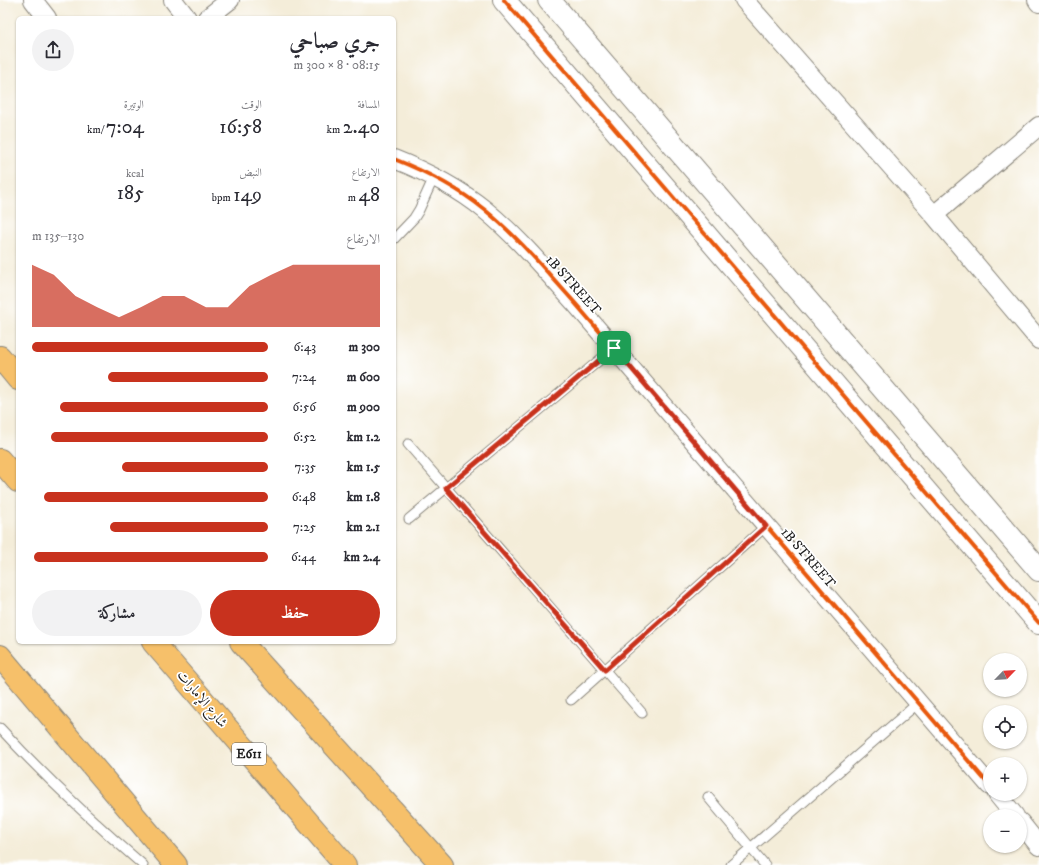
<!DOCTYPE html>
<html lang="ar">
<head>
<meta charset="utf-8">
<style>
  :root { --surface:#fff; --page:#f2f2f3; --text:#2b2b33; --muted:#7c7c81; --accent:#c8321e }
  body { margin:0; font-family:"IM FELL DW Pica",Amiri,serif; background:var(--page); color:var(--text); direction:rtl; height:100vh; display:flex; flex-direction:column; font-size:15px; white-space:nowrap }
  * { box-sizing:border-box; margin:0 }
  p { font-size:13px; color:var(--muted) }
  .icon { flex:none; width:22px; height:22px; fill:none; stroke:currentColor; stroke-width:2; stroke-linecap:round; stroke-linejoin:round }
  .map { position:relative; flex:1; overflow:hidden; direction:ltr }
  .sheet { position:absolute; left:16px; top:16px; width:380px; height:628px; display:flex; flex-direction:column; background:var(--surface); border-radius:6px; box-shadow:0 1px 3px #0004; direction:rtl }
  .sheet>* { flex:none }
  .needle { width:26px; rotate:65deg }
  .controls { position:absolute; left:983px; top:653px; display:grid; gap:8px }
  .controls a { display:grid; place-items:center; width:44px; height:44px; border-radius:50%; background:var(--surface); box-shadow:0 1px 3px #0004; font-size:20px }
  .pin { position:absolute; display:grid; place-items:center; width:34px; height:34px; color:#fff; margin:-17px; border-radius:8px; box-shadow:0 2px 6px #0006 }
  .round { display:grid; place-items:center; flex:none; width:42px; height:42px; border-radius:21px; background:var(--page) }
  .overview { display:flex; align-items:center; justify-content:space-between; height:68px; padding:0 16px }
  h1 { font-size:22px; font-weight:600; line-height:30px }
  .figures { display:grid; grid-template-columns:repeat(3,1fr); gap:6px; height:68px; padding:4px 16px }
  .figures div { display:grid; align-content:center }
  .figures b { font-size:20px; font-weight:600 }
  .figures small { font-size:11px; font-weight:400 }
  .figures p { font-size:11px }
  .chart { height:112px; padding:8px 16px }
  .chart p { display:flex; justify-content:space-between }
  .chart svg { width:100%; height:72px; margin-top:4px; fill:var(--accent); opacity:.7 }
  .cta { display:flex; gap:8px; margin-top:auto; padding:8px 16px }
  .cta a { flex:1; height:46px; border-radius:24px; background:var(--accent); color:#fff; font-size:16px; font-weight:600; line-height:46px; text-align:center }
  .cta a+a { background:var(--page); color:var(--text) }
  ul { padding:0 16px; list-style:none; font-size:13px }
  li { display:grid; grid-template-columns:64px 48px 1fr; align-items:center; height:30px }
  li i { height:10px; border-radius:5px; background:var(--accent) }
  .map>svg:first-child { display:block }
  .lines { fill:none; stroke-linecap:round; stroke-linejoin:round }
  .service-casing { stroke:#88847a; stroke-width:11 }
  .minor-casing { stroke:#88847a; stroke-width:20 }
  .tertiary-casing { stroke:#88847a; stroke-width:24 }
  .motorway-casing { stroke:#88847a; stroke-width:24 }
  .service { stroke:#fff; stroke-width:9 }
  .minor { stroke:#fff; stroke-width:18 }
  .tertiary { stroke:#fff; stroke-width:22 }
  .motorway { stroke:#f6c06b; stroke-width:22 }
  .cycleway-casing { stroke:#fff; stroke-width:6 }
  .cycleway { stroke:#e8590c; stroke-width:4 }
  .route-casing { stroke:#fff; stroke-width:8 }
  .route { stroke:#c8321e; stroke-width:5 }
  .labels { text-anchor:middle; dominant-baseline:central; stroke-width:3.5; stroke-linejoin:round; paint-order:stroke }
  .shield { fill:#fff; stroke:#606060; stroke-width:1 }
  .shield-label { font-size:13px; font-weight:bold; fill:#1c1c1c }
  .street-label { font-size:14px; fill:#1c1c1c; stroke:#fff }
</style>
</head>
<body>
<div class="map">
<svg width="1039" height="865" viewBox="0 0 1039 865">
  <rect width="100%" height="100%" fill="#fff"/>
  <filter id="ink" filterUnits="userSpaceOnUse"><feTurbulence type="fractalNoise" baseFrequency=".025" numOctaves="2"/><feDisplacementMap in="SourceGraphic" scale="8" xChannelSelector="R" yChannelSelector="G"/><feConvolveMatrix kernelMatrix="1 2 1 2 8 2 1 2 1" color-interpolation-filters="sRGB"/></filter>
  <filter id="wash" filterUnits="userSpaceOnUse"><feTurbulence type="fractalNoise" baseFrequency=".012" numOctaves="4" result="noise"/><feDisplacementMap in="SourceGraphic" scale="16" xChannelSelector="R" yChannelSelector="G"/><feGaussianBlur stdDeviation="0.9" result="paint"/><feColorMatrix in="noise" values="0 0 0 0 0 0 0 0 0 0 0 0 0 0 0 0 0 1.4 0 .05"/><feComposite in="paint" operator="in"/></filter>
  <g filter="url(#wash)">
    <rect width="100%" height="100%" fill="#f4edd9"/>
  </g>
  <g filter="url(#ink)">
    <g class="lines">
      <g class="service-casing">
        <path id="service" d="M394,239L414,218L419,210L434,177
          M408,444L642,713
          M409,519L614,348
          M571,700L766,526
          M0,728C45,777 93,822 143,865
          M708,797L765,865
          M731,865L918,703"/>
      </g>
      <g class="minor-casing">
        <path id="minor" d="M33,0L47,18
          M173,0L187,18
          M744,0L934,215L1039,340
          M1037,0L1039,3
          M207,18L230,0
          M394,159C427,172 458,188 485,210C518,237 546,271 575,303L990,786
          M934,215L1039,126
          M997,794L1015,816
          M1020,822L1039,846"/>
      </g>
      <g class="tertiary-casing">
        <path id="tertiary" d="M504,0L1039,623
          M549,0L1039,570"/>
      </g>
      <g class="motorway-casing">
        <path id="motorway" d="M0,357L18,379
          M0,460L18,481
          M153,642L345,865
          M241,642L442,865
          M0,656L176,865"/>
      </g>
      <use href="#service" class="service"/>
      <use href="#minor" class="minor"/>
      <use href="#tertiary" class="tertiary"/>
      <use href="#motorway" class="motorway"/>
      <g class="cycleway-casing">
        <path id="cycleway" d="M504,0L1039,623
          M394,159C427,172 458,188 485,210C518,237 546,271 575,303L990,786"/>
      </g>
      <use href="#cycleway" class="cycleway"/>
    </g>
  </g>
  <g class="lines" filter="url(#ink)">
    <g class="route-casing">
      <path id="route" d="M614,348L766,526L605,670L446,488Z"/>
    </g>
    <use href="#route" class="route"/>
  </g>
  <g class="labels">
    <rect class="shield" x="232" y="743" width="34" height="22" rx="3"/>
    <g class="shield-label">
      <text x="249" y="754">E611</text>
    </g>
    <g class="street-label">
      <text transform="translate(573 285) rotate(48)">1B STREET</text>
      <text transform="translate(808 558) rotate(49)">1B STREET</text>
      <text transform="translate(202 699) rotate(50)">شارع الإمارات</text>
    </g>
  </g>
</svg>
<div class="controls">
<a><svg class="needle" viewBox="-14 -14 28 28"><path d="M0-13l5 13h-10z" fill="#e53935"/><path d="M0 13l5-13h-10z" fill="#7c7c81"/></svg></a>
<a><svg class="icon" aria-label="locate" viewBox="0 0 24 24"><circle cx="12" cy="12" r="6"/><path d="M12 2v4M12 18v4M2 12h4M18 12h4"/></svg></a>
<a>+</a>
<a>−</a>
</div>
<div class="pin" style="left:614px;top:348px;background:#1e9e55"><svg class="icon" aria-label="arrive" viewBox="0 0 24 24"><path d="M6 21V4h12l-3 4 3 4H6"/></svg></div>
<section class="sheet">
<div class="overview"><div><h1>جري صباحي</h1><p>08:15 · 8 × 300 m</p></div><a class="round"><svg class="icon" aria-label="share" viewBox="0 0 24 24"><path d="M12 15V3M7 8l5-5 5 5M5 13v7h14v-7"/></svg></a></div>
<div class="figures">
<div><p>المسافة</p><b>2.40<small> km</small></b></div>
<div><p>الوقت</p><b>16:58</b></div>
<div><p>الوتيرة</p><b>7:04<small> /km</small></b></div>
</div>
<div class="figures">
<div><p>الارتفاع</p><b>48<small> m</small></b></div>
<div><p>النبض</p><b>149<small> bpm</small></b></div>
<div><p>kcal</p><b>185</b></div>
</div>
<div class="chart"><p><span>الارتفاع</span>130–135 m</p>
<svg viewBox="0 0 160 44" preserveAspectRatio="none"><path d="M0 44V6L10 12L20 25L30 32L40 38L50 32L60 25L70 25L80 32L90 32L100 19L110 12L120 6L130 6L140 6L150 6L160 6V44z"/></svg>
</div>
<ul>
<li><b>300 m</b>6:43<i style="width:100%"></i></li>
<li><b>600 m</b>7:24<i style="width:68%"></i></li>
<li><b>900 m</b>6:56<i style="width:88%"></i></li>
<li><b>1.2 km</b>6:52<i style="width:92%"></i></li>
<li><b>1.5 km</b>7:35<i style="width:62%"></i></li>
<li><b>1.8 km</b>6:48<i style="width:95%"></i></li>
<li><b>2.1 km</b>7:25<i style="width:67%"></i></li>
<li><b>2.4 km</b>6:44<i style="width:99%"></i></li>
</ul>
<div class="cta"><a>حفظ</a><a>مشاركة</a></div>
</section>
</div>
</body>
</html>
